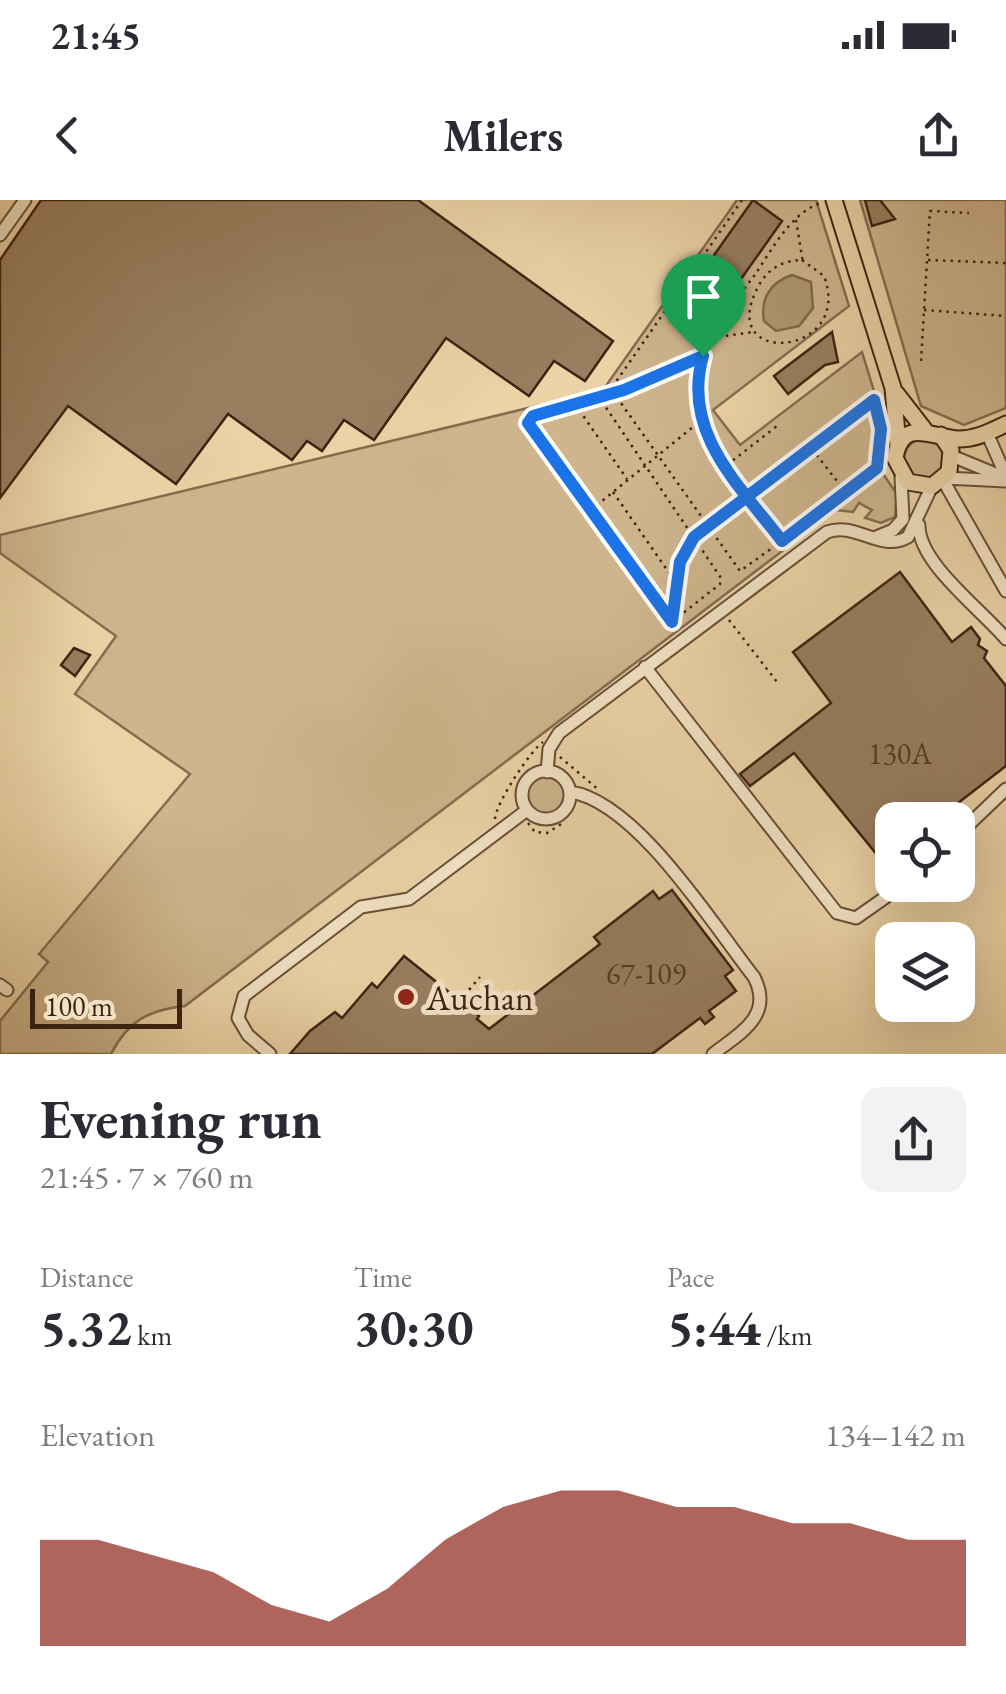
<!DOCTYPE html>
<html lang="en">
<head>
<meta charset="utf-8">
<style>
  :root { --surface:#fff; --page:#f2f2f3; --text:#2b2b33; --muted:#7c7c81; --accent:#8f2418 }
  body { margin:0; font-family:"EB Garamond",serif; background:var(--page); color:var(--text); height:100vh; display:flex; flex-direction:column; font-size:38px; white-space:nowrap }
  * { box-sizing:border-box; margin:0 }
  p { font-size:32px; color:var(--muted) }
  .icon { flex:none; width:55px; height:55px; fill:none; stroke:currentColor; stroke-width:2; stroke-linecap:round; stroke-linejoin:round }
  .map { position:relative; height:854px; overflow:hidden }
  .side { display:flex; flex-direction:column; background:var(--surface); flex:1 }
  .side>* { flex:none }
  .fabs { position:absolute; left:875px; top:602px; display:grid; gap:20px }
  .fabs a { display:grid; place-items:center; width:100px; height:100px; border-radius:20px; background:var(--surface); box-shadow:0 10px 40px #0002; font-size:50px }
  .scale { position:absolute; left:30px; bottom:25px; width:152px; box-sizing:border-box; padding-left:10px; border:5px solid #3e2212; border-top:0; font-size:28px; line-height:35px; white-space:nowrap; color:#3e2212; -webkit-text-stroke:8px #f2e2c5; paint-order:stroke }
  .pin { position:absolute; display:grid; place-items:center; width:85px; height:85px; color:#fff; margin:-102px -42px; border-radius:50% 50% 50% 0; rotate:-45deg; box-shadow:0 0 10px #0007 }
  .pin .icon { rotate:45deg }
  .round { display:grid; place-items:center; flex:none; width:105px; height:105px; border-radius:20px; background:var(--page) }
  .head { display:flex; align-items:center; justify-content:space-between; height:170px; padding:0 40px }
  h1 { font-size:55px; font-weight:700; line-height:75px }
  .figures { display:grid; grid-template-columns:repeat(3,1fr); gap:15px; height:170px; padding:10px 40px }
  .figures div { display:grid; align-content:center }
  .figures b { font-size:50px; font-weight:700 }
  .figures small { font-size:28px; font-weight:400 }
  .figures p { font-size:28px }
  .chart { height:280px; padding:20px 40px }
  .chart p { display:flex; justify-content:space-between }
  .chart svg { width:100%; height:180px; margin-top:10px; fill:var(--accent); opacity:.7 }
  .status { display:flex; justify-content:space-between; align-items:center; height:70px; padding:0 50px; background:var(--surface); direction:ltr }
  .status svg { height:28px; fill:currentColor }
  header { display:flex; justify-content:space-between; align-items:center; height:130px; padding:0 40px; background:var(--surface); font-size:45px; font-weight:700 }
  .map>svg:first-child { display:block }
  .green { fill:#ceb58d; stroke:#866c50; stroke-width:2.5 }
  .water { fill:#b09774; stroke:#82684d; stroke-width:2.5 }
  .building { fill:#987e5f; stroke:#3e2212; stroke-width:2.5 }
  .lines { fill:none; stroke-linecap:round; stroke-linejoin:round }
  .minor-casing { stroke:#694e37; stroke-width:15 }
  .major-casing { stroke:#3e2212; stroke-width:19 }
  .path { stroke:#3e2212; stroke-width:2.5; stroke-dasharray:2.5 5; stroke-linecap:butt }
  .minor { stroke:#f2e2c5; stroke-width:11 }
  .major { stroke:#ebd3a6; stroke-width:15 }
  .route-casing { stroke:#fff; stroke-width:20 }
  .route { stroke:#1a73e8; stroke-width:12 }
  .poi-dot { fill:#8f2418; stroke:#f2e2c5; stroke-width:4 }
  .labels { text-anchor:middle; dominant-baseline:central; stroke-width:10; stroke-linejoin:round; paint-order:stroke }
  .number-label { font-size:30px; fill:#543925 }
  .poi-label { font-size:35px; fill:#3e2212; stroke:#f2e2c5; text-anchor:start }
</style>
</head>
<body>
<div class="status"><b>21:45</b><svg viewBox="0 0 49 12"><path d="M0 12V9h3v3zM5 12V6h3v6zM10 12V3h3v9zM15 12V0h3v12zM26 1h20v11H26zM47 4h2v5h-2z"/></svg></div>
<header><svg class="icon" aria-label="back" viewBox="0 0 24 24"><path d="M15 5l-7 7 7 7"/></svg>Milers<svg class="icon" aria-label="share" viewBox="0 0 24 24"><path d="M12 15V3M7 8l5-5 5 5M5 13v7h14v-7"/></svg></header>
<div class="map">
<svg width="1006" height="854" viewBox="0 0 1006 854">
  <rect width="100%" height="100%" fill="#ebd3a6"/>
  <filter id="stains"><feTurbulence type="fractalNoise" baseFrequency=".002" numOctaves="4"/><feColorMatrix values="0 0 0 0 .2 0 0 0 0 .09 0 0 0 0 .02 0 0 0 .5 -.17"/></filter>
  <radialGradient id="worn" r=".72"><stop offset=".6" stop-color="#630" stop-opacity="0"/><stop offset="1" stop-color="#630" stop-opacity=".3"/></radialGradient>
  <path class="green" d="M737,0H816L849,106L713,210L740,245L862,152L886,230L881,271L897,294L895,317L881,323L865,318L872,310L859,303L853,312L836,310L185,806C148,810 128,821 111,854H0V821L48,762L39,754L190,574L75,494L116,436L0,353V335L603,190Z
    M860,0H1006V208L964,225L921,206Z
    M904 259a20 20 0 1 1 40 0a20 20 0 1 1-40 0Z
    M526 595a20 20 0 1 1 40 0a20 20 0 1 1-40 0Z"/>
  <path class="water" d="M792,75L811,82L813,108L799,126L776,131L764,121C760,98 771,82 792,75Z"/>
  <path class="building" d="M41,0H418L613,141L585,181L554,161L529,196L446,138L374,240L344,220L322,251L307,241L292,260L228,214L176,284L68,206L0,298V60Z
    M753,0L782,21L741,79L712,58Z
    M865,0H880L895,19L872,26Z
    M832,132L838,162L825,165L788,194L774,176Z
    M900,372L952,442L971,427L980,439L978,445L987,451L984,458L1006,486V566L936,620H892V663L887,667L794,553L750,586L740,574L831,503L793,452Z
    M74,448L90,455L75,476L61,465Z
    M672,690L733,770L725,776L736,791L709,811L714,817L705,824L700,818L652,854H290L310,831L335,812L342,818L372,783L377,788L404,756L479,816L477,819L489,829L600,744L594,737L653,691L659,699Z"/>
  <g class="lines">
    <g class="minor-casing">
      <path id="minor" d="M0,35L25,0
        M987,233L1006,276
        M952,256L1003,277
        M945,278L1006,281
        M943,280L1006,391
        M919,325C918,363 983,411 1006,439
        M874,338L893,330L903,319L901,277
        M645,467L837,713L856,718L903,685
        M522 595a24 24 0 1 1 48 0a24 24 0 1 1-48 0Z
        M547,572L549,549L559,533L827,332C856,321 880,353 908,337L932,286
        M570,592C636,601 713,725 754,777C774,816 740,833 713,854
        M958,635L1006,589
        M0,785L7,790
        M270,854L248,835L238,818L244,796L361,707L409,699L527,610"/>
    </g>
    <g class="major-casing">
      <path id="major" d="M834,0L893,188L898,245
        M896,193L924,229
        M941,235L951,250L949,272L932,286L908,282L895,258C902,216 932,238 959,239C977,239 991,231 1006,224"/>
    </g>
    <path class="path" d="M742,0L611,189L740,371L782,341C737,281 670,219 709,138C720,116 739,96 754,76C772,50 789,15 820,3
      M796,20L803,63
      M802,60L824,76C855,157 714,169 758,87C767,69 783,60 802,60Z
      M928,60L1006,63
      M698,62L740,92
      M924,110L1006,116
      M711,138L753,132
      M921,161L930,11L969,13
      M594,199L605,206L721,378L720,384L673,421
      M575,204L627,279
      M812,249L844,290
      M727,265L777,226
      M613,292L674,380
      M591,310L710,213
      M783,340L877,268L881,229L874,202
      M672,418L680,362L694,337L879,196
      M729,420L777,482
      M671,422L528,223L533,216L624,190L702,156
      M560,557L600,591
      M495,619C496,602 532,549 543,542
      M528,623L535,632L547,633L563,623
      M474,811L481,803L468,791L480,777"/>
    <use href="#minor" class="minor"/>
    <use href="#major" class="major"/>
  </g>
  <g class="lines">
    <g class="route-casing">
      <path id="route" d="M703,156L624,190L533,216L528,223L672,422L680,362L694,337L874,200L881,229L877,268L782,341C739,285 681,232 703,156"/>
    </g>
    <use href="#route" class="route"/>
  </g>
  <circle class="poi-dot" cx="406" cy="797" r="10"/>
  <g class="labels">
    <g class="number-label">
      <text x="900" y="553">130A</text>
      <text x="646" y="773">67-109</text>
    </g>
    <g class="poi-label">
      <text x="426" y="797">Auchan</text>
    </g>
  </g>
  <rect width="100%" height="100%" filter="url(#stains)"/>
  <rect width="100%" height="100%" fill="url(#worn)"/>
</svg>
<div class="fabs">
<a><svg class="icon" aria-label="locate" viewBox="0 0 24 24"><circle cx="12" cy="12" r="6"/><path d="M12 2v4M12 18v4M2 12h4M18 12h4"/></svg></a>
<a><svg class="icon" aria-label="layers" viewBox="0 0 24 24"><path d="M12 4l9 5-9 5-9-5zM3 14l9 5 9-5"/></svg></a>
</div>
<div class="scale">100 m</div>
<div class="pin" style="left:703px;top:156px;background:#1e9e55"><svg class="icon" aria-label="arrive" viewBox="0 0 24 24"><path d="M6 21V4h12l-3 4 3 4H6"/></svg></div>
</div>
<section class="side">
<div class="head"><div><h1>Evening run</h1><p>21:45 · 7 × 760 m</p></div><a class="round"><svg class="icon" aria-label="share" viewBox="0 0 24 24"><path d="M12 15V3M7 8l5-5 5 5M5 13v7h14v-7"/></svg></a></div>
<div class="figures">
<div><p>Distance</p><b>5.32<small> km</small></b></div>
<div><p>Time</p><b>30:30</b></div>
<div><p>Pace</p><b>5:44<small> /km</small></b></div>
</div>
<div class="chart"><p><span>Elevation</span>134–142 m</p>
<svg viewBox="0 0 160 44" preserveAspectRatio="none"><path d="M0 44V18L10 18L20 22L30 26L40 34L50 38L60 30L70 18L80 10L90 6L100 6L110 10L120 10L130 14L140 14L150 18L160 18V44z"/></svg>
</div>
</section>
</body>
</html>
